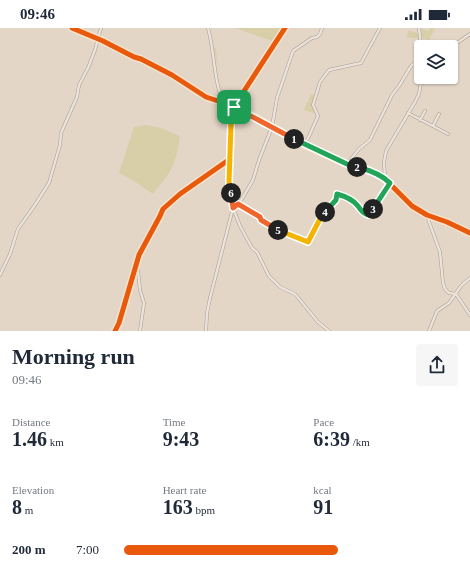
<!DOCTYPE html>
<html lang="en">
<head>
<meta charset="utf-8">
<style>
  :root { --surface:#fff; --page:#f6f6f7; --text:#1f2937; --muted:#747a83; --accent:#ea580c }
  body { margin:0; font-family:"Times New Roman",serif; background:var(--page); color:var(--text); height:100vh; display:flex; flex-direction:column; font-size:15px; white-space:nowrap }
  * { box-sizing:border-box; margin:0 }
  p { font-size:13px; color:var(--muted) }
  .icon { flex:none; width:22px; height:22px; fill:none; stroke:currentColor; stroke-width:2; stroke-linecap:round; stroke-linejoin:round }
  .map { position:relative; height:303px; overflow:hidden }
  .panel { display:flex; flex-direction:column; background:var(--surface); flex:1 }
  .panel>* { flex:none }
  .buttons { position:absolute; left:414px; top:12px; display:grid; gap:8px }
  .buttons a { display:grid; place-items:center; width:44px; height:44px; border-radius:4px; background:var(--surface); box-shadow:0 1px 3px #0004; font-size:20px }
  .pin { position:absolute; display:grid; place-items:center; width:34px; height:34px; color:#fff; margin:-17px; border-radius:8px; box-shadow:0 2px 6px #0006 }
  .km { position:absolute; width:20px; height:20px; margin:-10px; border-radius:50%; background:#222; color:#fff; font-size:11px; line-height:20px; text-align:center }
  .round { display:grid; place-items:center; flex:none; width:42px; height:42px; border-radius:4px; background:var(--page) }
  .headline { display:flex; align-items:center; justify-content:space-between; height:68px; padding:0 12px }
  h1 { font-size:22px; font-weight:600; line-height:30px }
  .stats { display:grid; grid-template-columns:repeat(3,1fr); gap:6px; height:68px; padding:4px 12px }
  .stats div { display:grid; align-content:center }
  .stats b { font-size:20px; font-weight:600 }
  .stats small { font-size:11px; font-weight:400 }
  .stats p { font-size:11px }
  ul { padding:0 12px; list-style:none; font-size:13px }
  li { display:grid; grid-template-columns:64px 48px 1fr; align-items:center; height:30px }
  li i { height:10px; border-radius:5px; background:var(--accent) }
  .status { display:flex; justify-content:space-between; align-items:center; height:28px; padding:0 20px; background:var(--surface); direction:ltr }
  .status svg { height:11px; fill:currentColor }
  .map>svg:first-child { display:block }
  .green { fill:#d8cfa8 }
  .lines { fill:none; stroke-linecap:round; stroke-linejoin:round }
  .minor-casing { stroke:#a89c91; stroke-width:3.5 }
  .minor { stroke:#ebe3da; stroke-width:2.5 }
  .cycleway-casing { stroke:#f7e3cb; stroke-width:8 }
  .cycleway { stroke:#e8590c; stroke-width:5 }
  .split-1-casing { stroke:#fff; stroke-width:8 }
  .split-2-casing { stroke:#fff; stroke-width:8 }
  .split-3-casing { stroke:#fff; stroke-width:8 }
  .split-4-casing { stroke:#fff; stroke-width:8 }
  .split-5-casing { stroke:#fff; stroke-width:8 }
  .split-6-casing { stroke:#fff; stroke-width:8 }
  .split-7-casing { stroke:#fff; stroke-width:8 }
  .split-8-casing { stroke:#fff; stroke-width:8 }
  .split-1 { stroke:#f0652b; stroke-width:5 }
  .split-2 { stroke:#22a559; stroke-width:5 }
  .split-3 { stroke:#22a559; stroke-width:5 }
  .split-4 { stroke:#22a559; stroke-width:5 }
  .split-5 { stroke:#f5b400; stroke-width:5 }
  .split-6 { stroke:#f0652b; stroke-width:5 }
  .split-7 { stroke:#f5b400; stroke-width:5 }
  .split-8 { stroke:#f5b400; stroke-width:5 }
</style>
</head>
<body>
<div class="status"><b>09:46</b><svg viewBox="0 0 49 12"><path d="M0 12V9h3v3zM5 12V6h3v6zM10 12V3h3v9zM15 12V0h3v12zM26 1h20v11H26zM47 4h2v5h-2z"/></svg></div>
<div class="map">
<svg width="470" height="303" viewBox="0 0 470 303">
  <rect width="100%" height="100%" fill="#e4d6c7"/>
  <path class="green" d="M235,0H284L275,14Z
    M421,0L428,3L430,0L435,1L429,12L422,10Z
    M409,2L419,6L420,11L406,9Z
    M214,20H216C218,37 218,59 229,73L228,75L225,74L223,68Z
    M311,66L314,67L312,79L317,86L304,82Z
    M146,97L161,100L180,108C176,137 171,144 153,166L134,153L119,145L134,99Z"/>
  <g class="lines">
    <g class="minor-casing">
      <path id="minor" d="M72,0L103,13L134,29L141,31L172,47L206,69L224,75L249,86L305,117L349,137L369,142L385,151L412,178L427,187L447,194L470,205
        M208,0C215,24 213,53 224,75
        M419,0L421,19
        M442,19L457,15L470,6
        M408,85L448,106
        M420,92L425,83
        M433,98L439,86
        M305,117L318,88L313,77L320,54L329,42L361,35L380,0
        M230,131L229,155L233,180L240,198L252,220L257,224L269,248L280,259L295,266L318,294L329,303
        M349,137L351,131L359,121L370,112L392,67L399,58L411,38L421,30
        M385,151L384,134L386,123L415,74L419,66L422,49
        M237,176L260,189L261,192L279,202L308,214L321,189L336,172L337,166C344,168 352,171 357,177C361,181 362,186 369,187L390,155
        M427,188L440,224L443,255L445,261L449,265L456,266L470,287
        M135,241L138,243L140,262L144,275L140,303
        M0,247L10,226L18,201L35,177L49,155L60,117L61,105L77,69L79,57L88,40L95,22L101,0
        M115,303L119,295L139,227L160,188L163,181L180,166L230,131L231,83L285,0
        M206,303L207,285L210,270L233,180L240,174L253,152L259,132L272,99L277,70L293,23L312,10L317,9L320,6L322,0
        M429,303L437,283L449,275L461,258L470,250"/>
    </g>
    <use href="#minor" class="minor"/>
    <g class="cycleway-casing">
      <path id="cycleway" d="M72,0L103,13L134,29L141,31L172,47L206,69L224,75L249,86L305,117L349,137L369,142L385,151L412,178L427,187L447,194L470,205
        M115,303L119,295L139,227L160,188L163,181L180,166L230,131L231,83L285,0"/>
    </g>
    <use href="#cycleway" class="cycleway"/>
  </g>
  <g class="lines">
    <g class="split-1-casing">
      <path id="split-1" d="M234,79L294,111"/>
    </g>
    <g class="split-2-casing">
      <path id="split-2" d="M294,111L349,137L357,139"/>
    </g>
    <g class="split-3-casing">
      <path id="split-3" d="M357,139C369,142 381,146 390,155L373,181"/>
    </g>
    <g class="split-4-casing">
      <path id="split-4" d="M325,184L336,172L337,166C344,168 352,171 357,177C361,181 362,186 369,187L373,181"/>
    </g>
    <g class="split-5-casing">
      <path id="split-5" d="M278,202L308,214L321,189L325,184"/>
    </g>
    <g class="split-6-casing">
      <path id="split-6" d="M231,165L233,180L238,176L260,189L261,192L278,202"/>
    </g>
    <g class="split-7-casing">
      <path id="split-7" d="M231,165L229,154L231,97"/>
    </g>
    <g class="split-8-casing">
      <path id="split-8" d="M231,97V83L234,79"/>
    </g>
    <use href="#split-1" class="split-1"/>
    <use href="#split-2" class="split-2"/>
    <use href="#split-3" class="split-3"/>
    <use href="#split-4" class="split-4"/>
    <use href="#split-5" class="split-5"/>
    <use href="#split-6" class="split-6"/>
    <use href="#split-7" class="split-7"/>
    <use href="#split-8" class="split-8"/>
  </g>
</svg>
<div class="buttons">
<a><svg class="icon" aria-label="layers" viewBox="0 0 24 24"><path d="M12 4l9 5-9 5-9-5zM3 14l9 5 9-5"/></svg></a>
</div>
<div class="pin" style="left:234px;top:79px;background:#1e9e55"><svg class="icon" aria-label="arrive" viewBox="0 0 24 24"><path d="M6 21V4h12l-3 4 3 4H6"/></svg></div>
<b class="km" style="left:294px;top:111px">1</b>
<b class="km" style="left:357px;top:139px">2</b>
<b class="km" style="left:373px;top:181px">3</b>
<b class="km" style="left:325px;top:184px">4</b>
<b class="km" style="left:278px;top:202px">5</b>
<b class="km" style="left:231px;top:165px">6</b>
</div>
<section class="panel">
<div class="headline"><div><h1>Morning run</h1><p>09:46</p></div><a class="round"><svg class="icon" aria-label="share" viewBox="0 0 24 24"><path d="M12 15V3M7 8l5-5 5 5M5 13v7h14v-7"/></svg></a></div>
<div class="stats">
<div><p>Distance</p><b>1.46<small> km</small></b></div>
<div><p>Time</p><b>9:43</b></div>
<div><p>Pace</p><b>6:39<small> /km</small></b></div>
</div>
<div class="stats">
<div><p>Elevation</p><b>8<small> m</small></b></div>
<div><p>Heart rate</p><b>163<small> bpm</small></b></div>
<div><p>kcal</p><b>91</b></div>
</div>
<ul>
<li><b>200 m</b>7:00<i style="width:64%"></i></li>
</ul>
</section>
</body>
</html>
